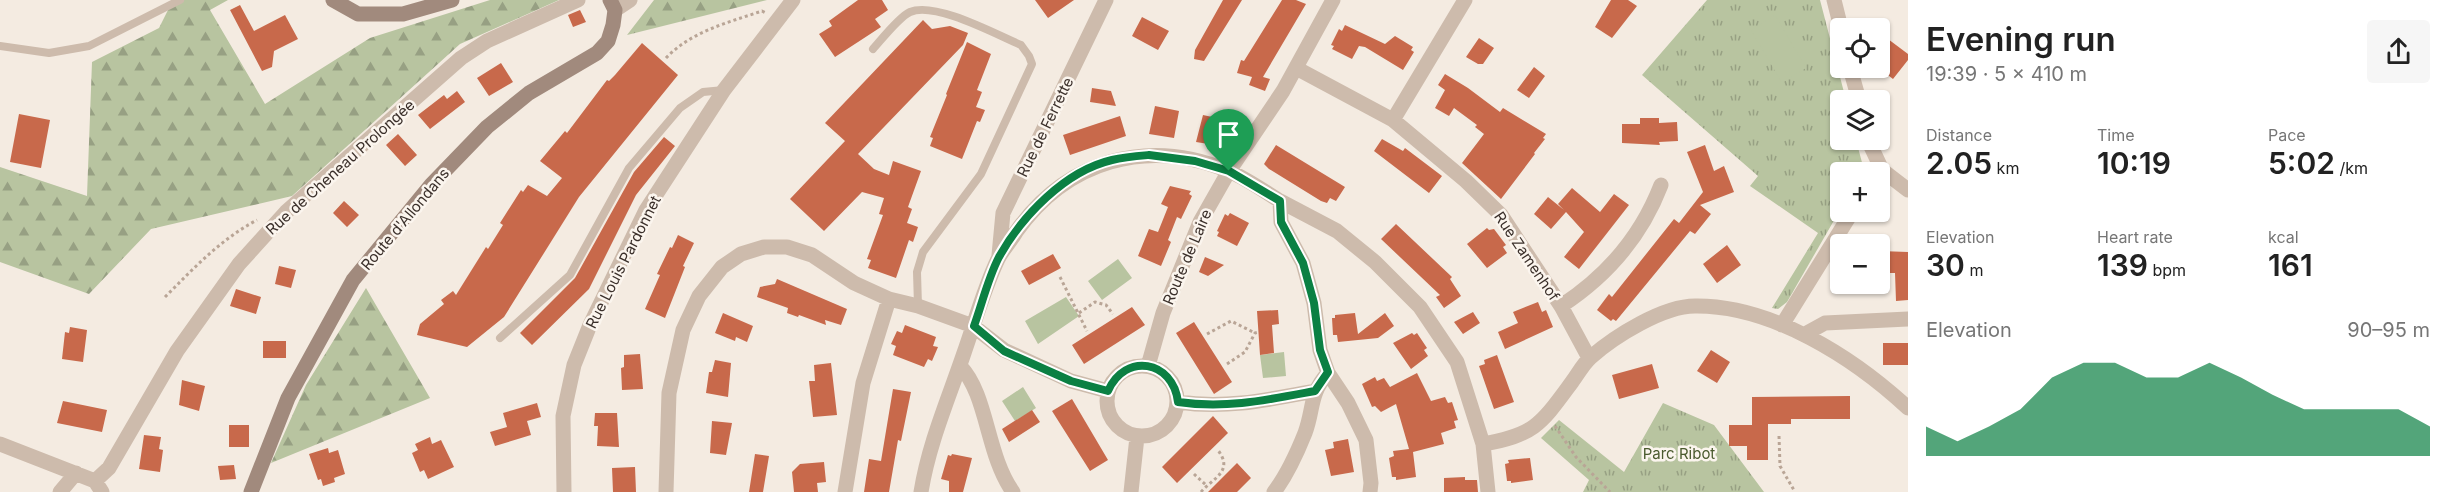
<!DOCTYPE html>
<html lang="en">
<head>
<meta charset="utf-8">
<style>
  :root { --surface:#fff; --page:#f6f6f6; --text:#222; --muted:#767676; --accent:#0b8043 }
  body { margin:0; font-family:Inter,sans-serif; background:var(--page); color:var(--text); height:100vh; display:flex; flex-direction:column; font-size:22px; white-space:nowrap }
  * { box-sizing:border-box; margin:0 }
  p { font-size:20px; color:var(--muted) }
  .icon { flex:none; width:33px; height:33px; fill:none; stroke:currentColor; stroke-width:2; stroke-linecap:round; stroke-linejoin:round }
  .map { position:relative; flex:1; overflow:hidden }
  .details { display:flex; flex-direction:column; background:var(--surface); width:540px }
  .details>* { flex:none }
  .buttons { position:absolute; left:1830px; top:18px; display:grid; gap:12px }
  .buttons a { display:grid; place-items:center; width:60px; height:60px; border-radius:6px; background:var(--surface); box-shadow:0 2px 4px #0004; font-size:30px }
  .pin { position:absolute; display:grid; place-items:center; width:51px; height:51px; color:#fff; margin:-62px -26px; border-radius:50% 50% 50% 0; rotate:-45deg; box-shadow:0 0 6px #0007 }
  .pin .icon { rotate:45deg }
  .round { display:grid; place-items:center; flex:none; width:63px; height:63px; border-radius:6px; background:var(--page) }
  .overview { display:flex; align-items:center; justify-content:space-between; height:102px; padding:0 18px }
  h1 { font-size:33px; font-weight:600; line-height:45px }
  .stats { display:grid; grid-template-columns:repeat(3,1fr); gap:9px; height:102px; padding:6px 18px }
  .stats div { display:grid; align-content:center }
  .stats b { font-size:30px; font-weight:600 }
  .stats small { font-size:16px; font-weight:400 }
  .stats p { font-size:16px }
  .chart { height:168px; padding:12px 18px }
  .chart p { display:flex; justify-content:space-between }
  .chart svg { width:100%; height:108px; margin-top:6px; fill:var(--accent); opacity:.7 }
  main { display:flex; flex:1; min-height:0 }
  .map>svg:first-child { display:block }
  .grass { fill:url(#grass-tufts) }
  .forest { fill:url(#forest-firs) }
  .garden { fill:#b8c4a0 }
  .building { fill:#c8694b }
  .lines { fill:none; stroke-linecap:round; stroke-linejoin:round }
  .path { stroke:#b9a596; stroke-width:3; stroke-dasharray:3 3; stroke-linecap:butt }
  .lane { stroke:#cdbbac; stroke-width:8 }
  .street { stroke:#cdbbac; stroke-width:15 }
  .secondary { stroke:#a18a7d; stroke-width:15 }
  .route-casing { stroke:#fff; stroke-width:12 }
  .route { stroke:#0b8043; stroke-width:8 }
  .labels { text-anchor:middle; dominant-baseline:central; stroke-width:5; stroke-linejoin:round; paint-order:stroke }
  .street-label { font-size:15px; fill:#3b302b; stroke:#fbf5ee }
  .park-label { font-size:15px; fill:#4a5a2e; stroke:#fbf5ee }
</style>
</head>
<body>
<main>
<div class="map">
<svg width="1908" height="492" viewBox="0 0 1908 492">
  <defs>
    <pattern id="grass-tufts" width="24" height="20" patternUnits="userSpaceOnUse" patternTransform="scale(1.5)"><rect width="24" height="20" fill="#b8c4a0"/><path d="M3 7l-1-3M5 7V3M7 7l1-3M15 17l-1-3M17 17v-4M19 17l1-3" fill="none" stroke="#97a083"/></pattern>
    <pattern id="forest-firs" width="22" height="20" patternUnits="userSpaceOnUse" patternTransform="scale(1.5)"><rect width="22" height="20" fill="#b8c4a0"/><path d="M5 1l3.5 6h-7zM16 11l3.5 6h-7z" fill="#97a083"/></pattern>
  </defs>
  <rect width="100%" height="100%" fill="#f4ebe1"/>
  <path class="grass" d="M1707,0H1820L1846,100H1840V140H1856L1864,170L1863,172H1840V210L1787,302L1778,309L1772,308L1818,233L1750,186L1758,176L1642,75Z
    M1663,403L1714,425L1764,492H1583L1589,480L1541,438L1559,420L1624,472Z"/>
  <path class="forest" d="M173,0H228L210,10L265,104L370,38L490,0H559L460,44L292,196L151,229L89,294L0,262V167L87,196L92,62L159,28Z
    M654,0H767L627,35Z
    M366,288L430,398L271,463L306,385Z"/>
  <path class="garden" d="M1775,15L1806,68L1782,83L1751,30Z
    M1118,259L1132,278L1102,300L1088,281Z
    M1066,297L1079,316L1038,344L1025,321Z
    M1284,352L1286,376L1263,378L1260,355Z
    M1023,387L1036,408L1015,421L1002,401Z"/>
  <path class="building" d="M858,0H882L888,10L875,19L881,27L835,57L819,34L832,26L829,21Z
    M1035,0H1074L1048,18Z
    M1223,0H1242L1204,61L1194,59L1195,50Z
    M1282,0H1296L1306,4L1263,77L1270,79L1265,91L1249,85L1252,77L1237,73L1241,60L1244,61Z
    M1611,0H1628L1637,6L1612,38L1595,27Z
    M240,5L254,31L285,15L298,39L274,51L272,67L262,71L230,10Z
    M580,10L586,22L573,27L568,15Z
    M1142,17L1169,31L1158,50L1132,36Z
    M923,20L932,29L950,26L968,33L963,45L858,154L874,169L889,175L893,161L921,171L908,207L912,209L907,223L918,227L913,242L909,240L896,278L868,268L871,260L867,259L883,215L879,214L884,198L862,192L824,231L790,199L845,141L825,123Z
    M1345,25L1385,44L1395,36L1413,47L1411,50L1414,52L1403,70L1365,47L1359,46L1352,59L1332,49L1334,46L1331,45L1339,29L1342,31Z
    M1479,38L1494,48L1483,64H1478L1466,57Z
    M1888,39L1908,54V60L1893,79L1880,69V50Z
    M967,42L991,54L977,90L982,92L976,107L985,110L980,122L977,121L962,159L930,146L933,138L930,137L947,95L946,94Z
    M642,43L678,75L579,197L504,317L467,347L417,335L420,324L444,304L441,300L453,291L456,295L486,247L488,249L503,225L500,223L521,190L523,192L528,185L547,196L562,178L540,161L565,131L567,133L607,80L609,81L615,75Z
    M501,63L513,82L489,96L477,78Z
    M1534,67L1545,76L1529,98L1517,90Z
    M1445,74L1468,88L1500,112L1503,108L1546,134L1543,138L1545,139L1534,153L1535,154L1501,199L1462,163L1484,134L1475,127L1477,125L1454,108L1449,116L1435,108L1445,90L1438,85Z
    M1092,88L1111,91L1116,106L1090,102Z
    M457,91L465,102L430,129L418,115L444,95L447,99Z
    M1155,106L1179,111L1174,138L1149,134Z
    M19,114L50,120L41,168L10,162Z
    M1203,115L1226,120L1221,146L1196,142Z
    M1120,116L1126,136L1070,155L1063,135Z
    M1640,118H1659V123L1677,122L1678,141L1659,142L1660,145L1622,143V124H1640Z
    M398,134L417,155L405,166L386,145Z
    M664,137L675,146L636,195L589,289L532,345L520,333L575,278L634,172Z
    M1382,139L1403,151L1405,148L1442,176L1429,193L1374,151Z
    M1276,145L1345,187L1336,201L1330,198L1327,203L1321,201L1269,169L1264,164Z
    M1705,145L1714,171L1724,166L1734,192L1700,205L1711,214L1695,234L1690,231L1616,321L1613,319L1611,321L1597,310L1609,294L1612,297L1674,219L1679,223L1703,192L1687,152Z
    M1170,186L1191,191L1189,194L1192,196L1181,219L1177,217L1168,240L1171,242L1161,266L1138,256L1149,229L1158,232L1168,207L1161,204Z
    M1572,188L1600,212L1614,194L1629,205L1579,269L1564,257L1584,232L1566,212L1551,229L1534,214L1548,197L1564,210L1558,204Z
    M344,201L359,215L347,227L333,213Z
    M1230,213L1249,223L1237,246L1217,236L1219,232L1217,231L1225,214L1228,216Z
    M1396,224L1452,277L1450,279L1461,296L1444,308L1436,297L1440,295L1381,239Z
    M1487,228L1489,230L1494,229L1506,245L1503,247L1507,253L1487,268L1467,244Z
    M678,235L694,243L683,266L685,267L665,318L645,309L660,275L657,274L670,247L672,248Z
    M1727,245L1741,265L1717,283L1703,264Z
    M1880,251L1908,252V300L1896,301L1895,273H1880Z
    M1053,254L1061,268L1029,285L1021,271Z
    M1205,257L1224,265L1208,276L1199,272Z
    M279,266L296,270L291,288L275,284Z
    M777,279L847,309L841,325L825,320L826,325L799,315L798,317L787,313L788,308L757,297L760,287L775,284Z
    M236,289L261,297L256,314L230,306Z
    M1538,302L1542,312L1546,310L1553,327L1505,349L1498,332L1518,323L1513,312Z
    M1132,307L1145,325L1084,364L1072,345Z
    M1278,310L1279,324L1272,325L1274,353L1260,355L1257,311Z
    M1473,312L1480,323L1463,334L1454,322Z
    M723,313L753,326L747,342L736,337L735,341L715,333Z
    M1355,313L1358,334L1385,313L1394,326L1378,338L1338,342L1337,335H1333L1332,318H1335V315Z
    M1194,322L1232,382L1214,394L1176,333Z
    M905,325L936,337L933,346L938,347L932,361L928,359L924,367L893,355L896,346L891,344L897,331L902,333Z
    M70,327L87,330L83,362L62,359L65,332L69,333Z
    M1412,333L1414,335L1417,333L1427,348L1424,350L1428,356L1411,369L1393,343Z
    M263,341H286V358H263Z
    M1883,343H1908V365H1883Z
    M1711,350L1730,362L1717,383L1697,371Z
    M640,354L643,389L622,390L621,368L624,367V355Z
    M1497,355L1514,402L1494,409L1479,366L1485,364L1484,360Z
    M715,360L731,363L728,397L706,393L709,372H712Z
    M831,363L837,415L813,417L809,381H815L814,365Z
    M1652,364L1659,388L1619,399L1612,375Z
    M1417,373L1431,401L1445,397L1448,403L1452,402L1458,420L1454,421L1456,428L1441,433L1444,444L1413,452L1416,477L1396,480V477H1392L1389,458L1394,456L1393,451L1409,449L1396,404L1381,412L1375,406L1372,407L1362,384L1375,377L1377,381L1384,378L1390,387Z
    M182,380L205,386L199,411L179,405Z
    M893,389L911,392L901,441L898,440L889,492H864L869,459L881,461Z
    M1850,396V419H1791V424H1768V460H1747V446H1729V425H1752V397Z
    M1072,399L1108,460L1090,471L1052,411Z
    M63,401L107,410L102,432L57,423Z
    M537,403L541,417L527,421L531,435L495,446L490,432L507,427L503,413Z
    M1032,410L1040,422L1009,442L1002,429Z
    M595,413H617L619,447L597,446L598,426H594Z
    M1213,416L1228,433L1177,483L1162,467Z
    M712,421L732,423L726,455L710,453Z
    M229,425H249V447H229Z
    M144,435L161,437L159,449L163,450L160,472L139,469Z
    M430,437L432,444L441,440L454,467L428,479L424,470L420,472L412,453L418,450L415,444Z
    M1348,439L1354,472L1331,476L1325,450L1334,448L1333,442Z
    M328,448L329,453L338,450L345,474L334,478L335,482L323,486L321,479L318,480L309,454Z
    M755,454L769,456L763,492H749Z
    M952,454L972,458L963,492H949V481L941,479L948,455L951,456Z
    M1530,458L1533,480L1511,483V481H1507L1505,464L1509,463L1508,460Z
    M824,462L826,482L817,483L818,492H794L792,472L800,464Z
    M1237,463L1251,478L1237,492H1208Z
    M234,465L236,479L220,480L218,466Z
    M635,467L636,492H613L612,468Z
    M1465,477V480H1477L1478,492H1444V478Z"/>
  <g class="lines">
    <path class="path" d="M666,58C692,31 727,23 762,11L766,13
      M1060,277L1087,331
      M165,297C194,268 221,239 257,220
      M1079,313L1095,302L1106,305L1113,314
      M1207,334L1231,321L1255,333
      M1227,364L1245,352L1255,333L1259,332
      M1555,426L1576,457L1610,492
      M1779,436L1780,466L1795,492
      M1194,474L1206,485
      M1201,492C1213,478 1235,471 1217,449"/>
    <path class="lane" d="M0,46L49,53L89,46L180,0
      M873,49C882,39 899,17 910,12C935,1 997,35 1021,45L1029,56L1032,64L981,174L923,252L917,272L918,306
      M500,338L570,275L629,168L680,108L703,92L724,90"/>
    <path class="street" d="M1834,0L1841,28
      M615,10L630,0
      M1296,68L1393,120L1466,181L1501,215L1561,306L1589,358
      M1850,68L1859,100
      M1393,120L1465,0
      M1868,140L1882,170L1908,190
      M1280,201L1337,231L1375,262L1420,307L1457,362L1483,444L1488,492
      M999,255L1003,213L1106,0
      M1561,306C1607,276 1641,237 1661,185
      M1782,325L1852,212
      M1805,334L1825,323L1908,319
      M1107 401a35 35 0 1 1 70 0a35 35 0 1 1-70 0Z
      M960,366C988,395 986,454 1013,492
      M1148,366L1163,313L1200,222L1229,171L1283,91L1333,0
      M1178,402C1226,409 1267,400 1315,391
      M0,444L95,481L102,492
      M1483,444C1535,435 1541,424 1572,382C1578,374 1583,364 1591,357C1615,336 1663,306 1695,306C1772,305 1854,358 1908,408
      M95,481L109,468L177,351L239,264L286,212L461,58L487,41L578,0
      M60,492L76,473
      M564,492L563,416L574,365L590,325L646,210L724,90L793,0
      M666,492L669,393L683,330L699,296L722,267L741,254L764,247H787L812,255L854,283L889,299L918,306L973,326L1004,350L1071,381L1108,391
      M845,492L863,383L889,299
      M921,492C929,443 948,400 964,353C975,322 984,288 998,259C1003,249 1011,241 1016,232C1067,160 1147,137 1229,171C1247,179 1264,191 1280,201L1281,222L1303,263L1314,303L1320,350L1328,373L1348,403L1366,440L1371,483L1370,492
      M1131,492L1137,437
      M1274,492C1287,475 1297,453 1305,433C1314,409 1309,394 1328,373"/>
    <path class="secondary" d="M333,0L358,14H403L452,0
      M251,492L288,398L353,280L431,185L487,127L529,93L597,53L608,41L613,25L615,10L610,0"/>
  </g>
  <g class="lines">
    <g class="route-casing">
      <path id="route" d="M1149,155L1195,161L1229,171L1280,201L1281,222L1303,263L1314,303L1320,350L1328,372L1315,391C1267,400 1226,409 1178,402C1173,360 1125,352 1108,391L1071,381L1004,351L974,326C982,304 988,278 999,257C1022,216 1065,171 1112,160C1124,157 1137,156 1149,155Z"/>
    </g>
    <use href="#route" class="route"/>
  </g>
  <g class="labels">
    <g class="street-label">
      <text transform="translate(1045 127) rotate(-64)">Rue de Ferrette</text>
      <text transform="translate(340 167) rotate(-42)">Rue de Cheneau Prolongée</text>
      <text transform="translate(405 219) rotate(-50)">Route d'Allondans</text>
      <text transform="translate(1527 256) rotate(56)">Rue Zamenhof</text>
      <text transform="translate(1187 257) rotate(-67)">Route de Laire</text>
      <text transform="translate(623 262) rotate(-63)">Rue Louis Pardonnet</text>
    </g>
    <g class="park-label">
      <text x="1679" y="453">Parc Ribot</text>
    </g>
  </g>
</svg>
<div class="buttons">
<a><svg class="icon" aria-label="locate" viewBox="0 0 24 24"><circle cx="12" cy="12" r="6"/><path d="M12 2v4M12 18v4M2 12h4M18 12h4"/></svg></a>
<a><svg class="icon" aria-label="layers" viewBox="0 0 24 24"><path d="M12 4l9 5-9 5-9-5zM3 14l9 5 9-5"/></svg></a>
<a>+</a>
<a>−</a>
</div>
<div class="pin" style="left:1229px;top:171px;background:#1e9e55"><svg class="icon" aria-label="arrive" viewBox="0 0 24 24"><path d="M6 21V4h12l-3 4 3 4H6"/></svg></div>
</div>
<section class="details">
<div class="overview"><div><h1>Evening run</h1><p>19:39 · 5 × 410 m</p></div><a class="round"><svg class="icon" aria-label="share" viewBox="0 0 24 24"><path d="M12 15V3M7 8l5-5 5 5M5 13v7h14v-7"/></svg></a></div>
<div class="stats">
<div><p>Distance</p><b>2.05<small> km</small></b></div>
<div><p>Time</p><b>10:19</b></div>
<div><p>Pace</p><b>5:02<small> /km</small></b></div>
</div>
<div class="stats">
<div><p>Elevation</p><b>30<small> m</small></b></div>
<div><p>Heart rate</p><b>139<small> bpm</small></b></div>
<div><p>kcal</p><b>161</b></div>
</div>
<div class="chart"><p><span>Elevation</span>90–95 m</p>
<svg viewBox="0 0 160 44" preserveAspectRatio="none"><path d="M0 44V32L10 38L20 32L30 25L40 12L50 6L60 6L70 12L80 12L90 6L100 12L110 19L120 25L130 25L140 25L150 25L160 32V44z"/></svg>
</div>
</section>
</main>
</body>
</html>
